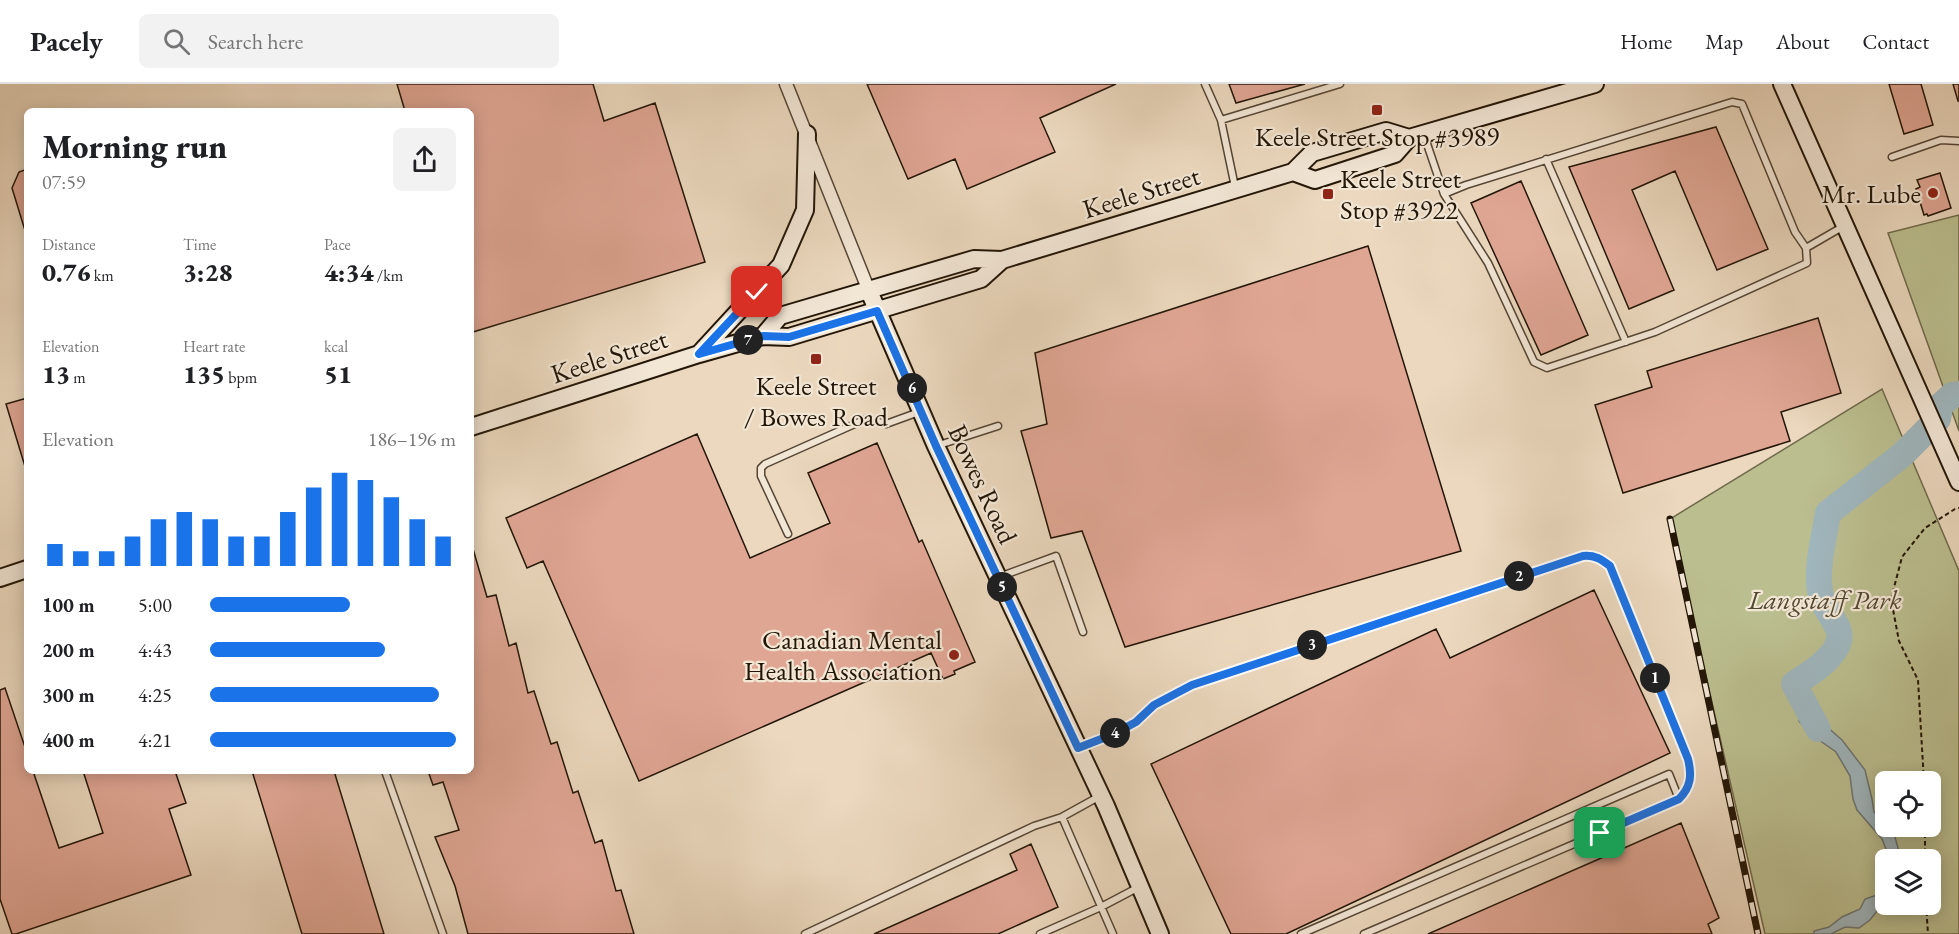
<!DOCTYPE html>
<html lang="en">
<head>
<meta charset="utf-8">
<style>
  :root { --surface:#fff; --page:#f2f2f2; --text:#202124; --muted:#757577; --line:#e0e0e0; --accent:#1a73e8 }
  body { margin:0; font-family:"EB Garamond",serif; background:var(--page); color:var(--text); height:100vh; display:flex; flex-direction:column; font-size:22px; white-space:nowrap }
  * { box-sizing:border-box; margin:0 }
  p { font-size:20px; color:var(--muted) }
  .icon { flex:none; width:33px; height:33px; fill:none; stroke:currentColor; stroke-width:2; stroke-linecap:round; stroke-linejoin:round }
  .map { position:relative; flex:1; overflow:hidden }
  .drawer { position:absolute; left:24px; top:24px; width:450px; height:666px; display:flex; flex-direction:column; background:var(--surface); border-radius:9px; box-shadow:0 3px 15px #0003 }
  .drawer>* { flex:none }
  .buttons { position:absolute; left:1875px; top:687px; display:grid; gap:12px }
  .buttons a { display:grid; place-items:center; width:66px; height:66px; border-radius:9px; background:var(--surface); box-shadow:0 3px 15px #0003; font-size:30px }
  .pin { position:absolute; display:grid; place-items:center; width:51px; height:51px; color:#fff; margin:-26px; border-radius:12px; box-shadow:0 3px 9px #0006 }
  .km { position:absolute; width:30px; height:30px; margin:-15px; border-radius:50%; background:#222; color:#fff; font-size:16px; line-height:30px; text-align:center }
  .round { display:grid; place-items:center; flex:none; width:63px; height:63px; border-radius:9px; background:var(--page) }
  .overview { display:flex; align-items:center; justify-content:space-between; height:102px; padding:0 18px }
  h1 { font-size:33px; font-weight:800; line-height:45px }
  .metrics { display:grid; grid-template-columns:repeat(3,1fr); gap:9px; height:102px; padding:6px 18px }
  .metrics div { display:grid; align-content:center }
  .metrics b { font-size:26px; font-weight:800 }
  .metrics small { font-size:16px; font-weight:400 }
  .metrics p { font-size:16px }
  .chart { height:168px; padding:12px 18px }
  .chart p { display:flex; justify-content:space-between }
  .chart svg { width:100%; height:108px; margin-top:6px; stroke:var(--accent); stroke-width:6 }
  ul { padding:0 18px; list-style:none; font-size:20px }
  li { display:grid; grid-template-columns:96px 72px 1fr; align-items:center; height:45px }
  li i { height:15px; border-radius:8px; background:var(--accent) }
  header { display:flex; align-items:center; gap:36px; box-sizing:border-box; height:84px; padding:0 30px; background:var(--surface); border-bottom:2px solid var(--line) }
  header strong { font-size:28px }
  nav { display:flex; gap:33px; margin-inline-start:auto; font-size:21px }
  .search { width:420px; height:54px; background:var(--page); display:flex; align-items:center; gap:15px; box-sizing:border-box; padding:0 21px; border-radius:9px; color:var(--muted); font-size:22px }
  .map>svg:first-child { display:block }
  .green { fill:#bbbe8f; stroke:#6f6a4b; stroke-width:1.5; fill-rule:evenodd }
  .water { fill:#9fb6bd; stroke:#6d7674; stroke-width:1.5 }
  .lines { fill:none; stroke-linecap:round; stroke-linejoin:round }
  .river { stroke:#9fb6bd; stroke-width:26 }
  .building { fill:#e0a694; stroke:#231607; stroke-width:1.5 }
  .lane-casing { stroke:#554635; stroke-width:9 }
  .street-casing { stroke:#554635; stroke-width:15 }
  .secondary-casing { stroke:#231607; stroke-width:20 }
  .path { stroke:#231607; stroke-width:2; stroke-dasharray:4.5 3; stroke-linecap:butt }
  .lane { stroke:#f2e6d5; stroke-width:6 }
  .street { stroke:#f2e6d5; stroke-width:12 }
  .secondary { stroke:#f2e6d5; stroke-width:16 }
  .rail-casing { stroke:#231607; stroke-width:7 }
  .rail { stroke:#f2e6d5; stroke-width:4.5; stroke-dasharray:14; stroke-linecap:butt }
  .route-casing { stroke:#fff; stroke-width:12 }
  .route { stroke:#1a73e8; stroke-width:8 }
  .poi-dot { fill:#8f2418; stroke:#f2e6d5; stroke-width:2 }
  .labels { text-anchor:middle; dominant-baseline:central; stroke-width:4.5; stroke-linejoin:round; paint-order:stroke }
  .poi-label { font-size:27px; fill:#231607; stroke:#f2e6d5 }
  .street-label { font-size:27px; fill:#231607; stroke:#f2e6d5 }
  .park-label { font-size:27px; font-style:italic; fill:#514830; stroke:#f2e6d5 }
</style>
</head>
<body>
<header>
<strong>Pacely</strong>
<div class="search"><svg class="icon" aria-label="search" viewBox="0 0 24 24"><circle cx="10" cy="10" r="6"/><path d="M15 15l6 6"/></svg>Search here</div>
<nav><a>Home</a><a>Map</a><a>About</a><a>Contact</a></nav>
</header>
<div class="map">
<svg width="1959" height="850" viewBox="0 0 1959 850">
  <rect width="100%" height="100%" fill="#ebd8be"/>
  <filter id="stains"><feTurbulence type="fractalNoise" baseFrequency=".00333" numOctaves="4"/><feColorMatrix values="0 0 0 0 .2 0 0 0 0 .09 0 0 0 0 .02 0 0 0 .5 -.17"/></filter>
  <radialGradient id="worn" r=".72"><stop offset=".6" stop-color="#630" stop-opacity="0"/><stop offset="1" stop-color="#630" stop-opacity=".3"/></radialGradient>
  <path class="green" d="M1959,131V347L1888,149Z
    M1882,305L1959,487V850H1765L1670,435ZM1886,698H1930V742H1886ZM1886,776H1930V820H1886Z"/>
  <path class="water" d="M1802,616L1825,641L1842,656L1865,686L1872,715L1874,728L1895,753L1901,775H1890L1882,755L1857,726L1853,715L1850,692L1836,668L1809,649L1799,637Z
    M1885,800V817L1870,836L1859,844L1845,843L1831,850H1814V847L1829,843L1842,833L1860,825L1865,815L1877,811Z"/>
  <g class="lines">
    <path class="river" d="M1818,645L1794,600C1809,590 1847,568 1838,545C1833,533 1822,521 1820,508C1816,482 1824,454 1828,429L1902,371L1938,335L1940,322L1952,311L1959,310"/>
  </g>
  <path class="building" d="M397,0H593L604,37L655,19L705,178L473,248L471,242V27H405Z
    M867,0H1116L1040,34L1055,68L967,105L955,75L908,95Z
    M1229,0H1305L1236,19Z
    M1889,0H1921L1933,41L1904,50Z
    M1953,0H1959V17H1958Z
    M1716,43L1768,165L1717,186L1675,87L1632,106L1674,206L1629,225L1569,83Z
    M27,85V153L12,104L19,88Z
    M1940,89L1951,124L1928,132L1927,130L1924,131L1916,105L1920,103L1917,96Z
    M1521,97L1588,251L1541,271L1471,119Z
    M1368,162L1461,467L1125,563L1082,447L1051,454L1021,347L1047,340L1035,269Z
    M1818,234L1841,309L1781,328L1790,357L1623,409L1595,321L1652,303L1647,287Z
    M27,314V389L6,320Z
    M697,350L750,474L830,439L808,389L877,359L919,458L922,456L975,578L954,587L955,590L943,595L931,569L639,697L543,477L527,484L506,434Z
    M471,458L487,513L496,511L509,562L516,559L528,609L534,607L551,660L557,658L573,709L578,707L595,759L602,756L616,807L621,806L634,850H468L455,802L435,753L459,746L443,698L433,701L428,687H471Z
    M1594,506L1670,669L1286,850H1231L1151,680L1436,545L1450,574Z
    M5,604L27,669V687H33L59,764L103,749L83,687H175L186,719L169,725L191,791L16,850H12L0,815V606Z
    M252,687H334L384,850H302Z
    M1681,739L1719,834L1708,840L1712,850H1428Z
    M1031,760L1058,823L998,850H874L1017,786L1010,770Z"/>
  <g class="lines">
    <g class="lane-casing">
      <path id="lane" d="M1205,0L1221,36L1235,103
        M1221,36L1340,0
        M1424,51L1444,110L1466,101L1732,18L1742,20L1795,148L1806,164L1844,142
        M1892,73L1941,56L1959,57
        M1546,75L1626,258
        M1444,110L1488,179L1534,278L1547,284L1655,248L1807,179L1806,164
        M936,362L998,342
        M788,450L761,392V384L765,380L866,335L886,340L919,328
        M999,493L1056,472L1083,548
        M1080,663L1136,638L1154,621L1192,601L1583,472C1595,471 1601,475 1610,482L1688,675C1692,691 1691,703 1679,715L1364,850
        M385,687L443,850
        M1062,733L1113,850
        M805,850L1034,742L1062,733L1100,712
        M1040,850L1101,823L1139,803
        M1301,850L1669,690L1679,715"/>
    </g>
    <g class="street-casing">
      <path id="street" d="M786,0L869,207"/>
    </g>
    <g class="secondary-casing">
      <path id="secondary" d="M1782,0L1959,398
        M1293,88L1315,96L1395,70L1409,54L1595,0
        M869,207L936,362L1106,722L1160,850
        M763,252L780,232L974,175L1002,176L1293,88L1312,69L1386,47L1409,54
        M699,270L781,181L805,126L807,50
        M471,343L699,270L763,252L789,253L981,195L1002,176
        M0,494L27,485"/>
    </g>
    <path class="path" d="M1924,698L1918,596L1899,557L1891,515L1902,473L1925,444L1955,425L1959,424
      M1925,742V776
      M1926,820L1928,850"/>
    <use href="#lane" class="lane"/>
    <use href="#street" class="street"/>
    <use href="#secondary" class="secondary"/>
    <g class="rail-casing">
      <path id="rail" d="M1670,435L1758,850"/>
    </g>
    <use href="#rail" class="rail"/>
  </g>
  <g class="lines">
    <g class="route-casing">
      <path id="route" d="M757,208L699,270L763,252L789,253L877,227L936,362L1078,664L1114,650L1136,638L1154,621L1192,601L1583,472C1595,471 1601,475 1610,482L1688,675C1692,691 1691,703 1679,715L1600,749"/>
    </g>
    <use href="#route" class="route"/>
  </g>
  <g class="poi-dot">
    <rect x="1371" y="20" width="12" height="12" rx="3"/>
    <circle cx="1933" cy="109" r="6"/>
    <rect x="1322" y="104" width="12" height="12" rx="3"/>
    <rect x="810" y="269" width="12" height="12" rx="3"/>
    <circle cx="954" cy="571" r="6"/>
  </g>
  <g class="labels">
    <g class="poi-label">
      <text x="1377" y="52">Keele Street Stop #3989</text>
      <text x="1340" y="94" text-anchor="start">Keele Street<tspan x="1340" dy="31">Stop #3922</tspan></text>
      <text x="1921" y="109" text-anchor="end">Mr. Lube</text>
      <text x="816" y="301">Keele Street<tspan x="816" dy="31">/ Bowes Road</tspan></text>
      <text x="942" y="555" text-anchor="end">Canadian Mental<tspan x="942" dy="31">Health Association</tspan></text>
    </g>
    <g class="street-label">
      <text transform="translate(1141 108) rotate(-17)">Keele Street</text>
      <text transform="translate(609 272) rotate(-18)">Keele Street</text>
      <text transform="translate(983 400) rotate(65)">Bowes Road</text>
    </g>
    <g class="park-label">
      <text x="1825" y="515">Langstaff Park</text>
    </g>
  </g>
  <rect width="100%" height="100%" filter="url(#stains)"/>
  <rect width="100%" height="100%" fill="url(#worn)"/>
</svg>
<div class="buttons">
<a><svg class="icon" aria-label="locate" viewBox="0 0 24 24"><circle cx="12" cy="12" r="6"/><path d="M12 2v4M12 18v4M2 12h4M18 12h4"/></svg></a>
<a><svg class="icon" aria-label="layers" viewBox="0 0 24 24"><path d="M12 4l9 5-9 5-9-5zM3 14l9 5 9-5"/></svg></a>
</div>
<div class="pin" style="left:1600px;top:749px;background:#1e9e55"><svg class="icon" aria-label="arrive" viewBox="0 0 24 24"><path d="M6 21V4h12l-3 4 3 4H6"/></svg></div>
<div class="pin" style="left:757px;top:208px;background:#d93025"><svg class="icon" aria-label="check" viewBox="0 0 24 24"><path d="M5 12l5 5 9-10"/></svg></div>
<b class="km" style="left:1655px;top:594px">1</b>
<b class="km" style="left:1519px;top:492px">2</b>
<b class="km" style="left:1312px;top:561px">3</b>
<b class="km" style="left:1115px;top:649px">4</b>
<b class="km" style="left:1002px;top:503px">5</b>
<b class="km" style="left:912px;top:304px">6</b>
<b class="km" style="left:748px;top:256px">7</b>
<section class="drawer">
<div class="overview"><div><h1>Morning run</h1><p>07:59</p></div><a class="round"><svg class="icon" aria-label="share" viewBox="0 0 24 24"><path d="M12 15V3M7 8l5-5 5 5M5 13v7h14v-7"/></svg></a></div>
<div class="metrics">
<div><p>Distance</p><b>0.76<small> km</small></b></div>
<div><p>Time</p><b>3:28</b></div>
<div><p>Pace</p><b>4:34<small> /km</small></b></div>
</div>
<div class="metrics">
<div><p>Elevation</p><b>13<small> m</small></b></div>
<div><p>Heart rate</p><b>135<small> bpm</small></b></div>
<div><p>kcal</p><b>51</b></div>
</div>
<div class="chart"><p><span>Elevation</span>186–196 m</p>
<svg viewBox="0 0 160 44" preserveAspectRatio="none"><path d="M5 44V35M15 44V38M25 44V38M35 44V32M45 44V25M55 44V22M65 44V25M75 44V32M85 44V32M95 44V22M105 44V12M115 44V6M125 44V9M135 44V16M145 44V25M155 44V32"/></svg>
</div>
<ul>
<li><b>100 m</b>5:00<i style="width:57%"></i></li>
<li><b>200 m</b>4:43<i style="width:71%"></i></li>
<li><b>300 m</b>4:25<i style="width:93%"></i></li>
<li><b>400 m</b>4:21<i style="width:100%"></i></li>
</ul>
</section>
</div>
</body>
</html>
